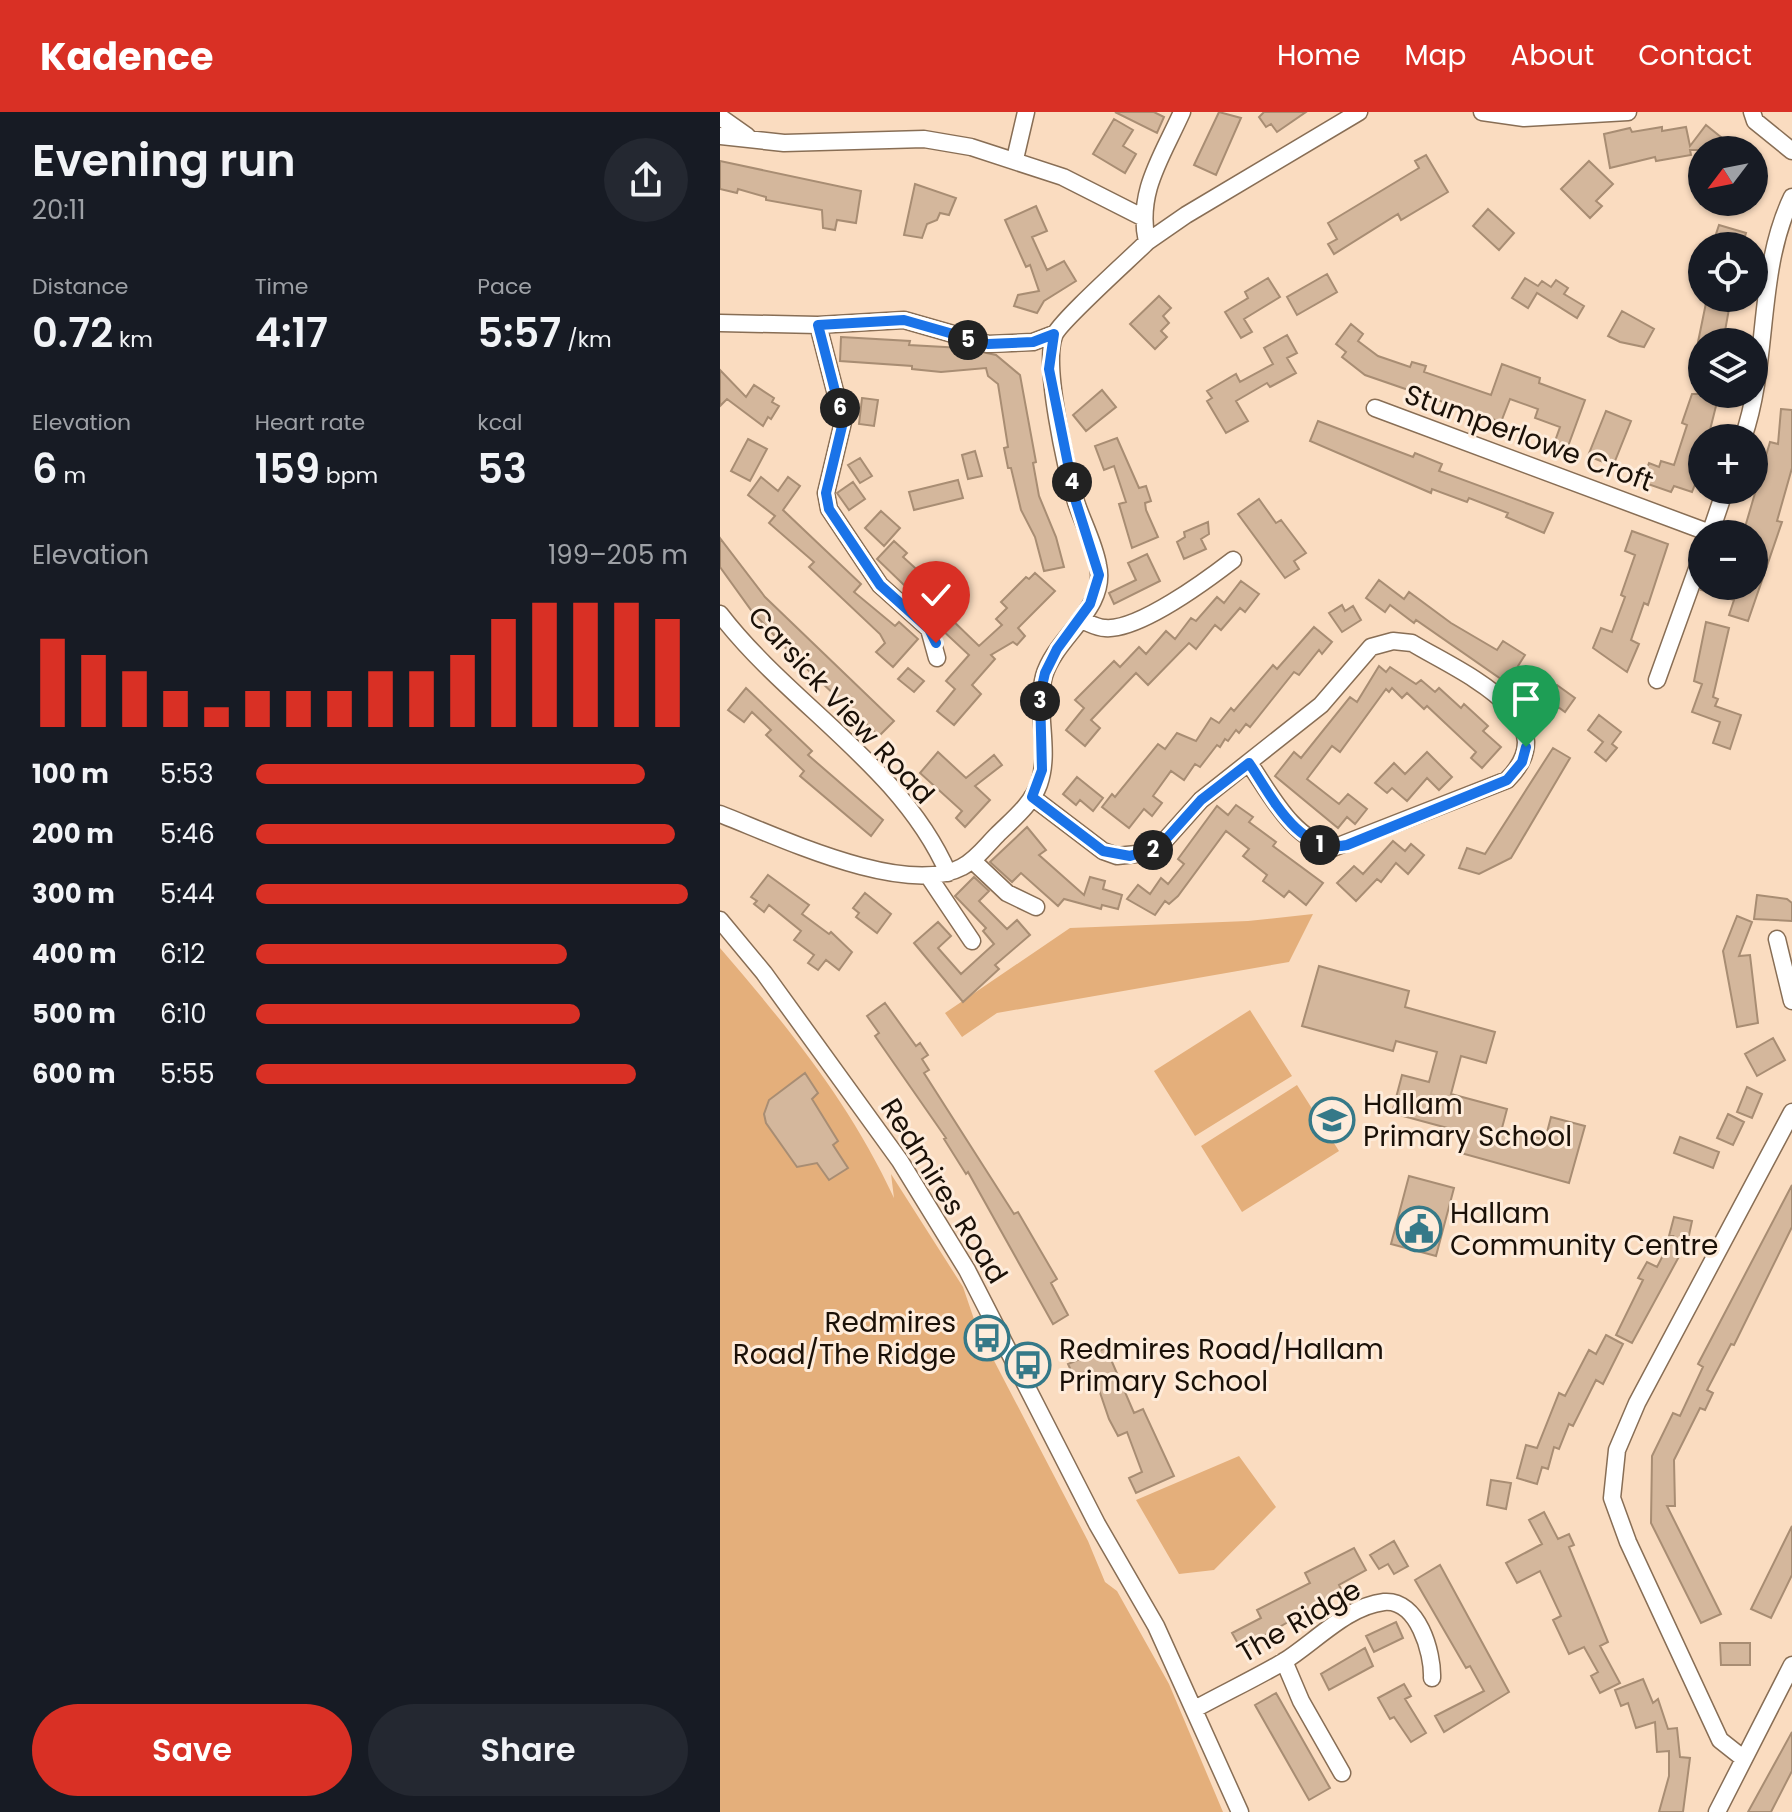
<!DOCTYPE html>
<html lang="en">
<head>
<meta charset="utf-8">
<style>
  :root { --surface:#171b24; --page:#242831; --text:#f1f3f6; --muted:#9ea1a6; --accent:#d93025 }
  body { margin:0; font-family:Poppins,sans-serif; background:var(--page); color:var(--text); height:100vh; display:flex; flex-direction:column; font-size:30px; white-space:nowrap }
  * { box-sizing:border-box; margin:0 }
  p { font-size:26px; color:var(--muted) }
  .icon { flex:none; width:44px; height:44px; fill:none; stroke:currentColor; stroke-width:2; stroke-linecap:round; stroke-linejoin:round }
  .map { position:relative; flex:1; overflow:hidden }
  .details { display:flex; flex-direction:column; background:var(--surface); width:720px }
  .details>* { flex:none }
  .needle { width:52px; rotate:238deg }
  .tools { position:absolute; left:968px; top:24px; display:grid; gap:16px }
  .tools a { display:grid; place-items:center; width:80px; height:80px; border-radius:50%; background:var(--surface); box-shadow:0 2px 6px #0004; font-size:40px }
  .pin { position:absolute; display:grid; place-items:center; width:68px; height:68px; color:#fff; margin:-82px -34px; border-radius:50% 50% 50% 0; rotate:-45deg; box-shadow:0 0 8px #0007 }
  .pin .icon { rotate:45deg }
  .km { position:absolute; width:40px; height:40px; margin:-20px; border-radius:50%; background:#222; color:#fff; font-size:22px; line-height:40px; text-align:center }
  .round { display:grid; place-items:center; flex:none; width:84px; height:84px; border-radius:42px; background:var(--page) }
  .head { display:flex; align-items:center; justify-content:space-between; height:136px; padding:0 32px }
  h1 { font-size:44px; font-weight:600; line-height:60px }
  .stats { display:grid; grid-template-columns:repeat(3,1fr); gap:12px; height:136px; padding:8px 32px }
  .stats div { display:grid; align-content:center }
  .stats b { font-size:40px; font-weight:600 }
  .stats small { font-size:22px; font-weight:400 }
  .stats p { font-size:22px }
  .chart { height:224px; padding:16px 32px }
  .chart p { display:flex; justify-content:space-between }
  .chart svg { width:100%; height:144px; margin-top:8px; stroke:var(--accent); stroke-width:6 }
  .cta { display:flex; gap:16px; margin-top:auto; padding:16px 32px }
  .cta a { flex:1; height:92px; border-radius:48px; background:var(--accent); color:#fff; font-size:32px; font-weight:600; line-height:92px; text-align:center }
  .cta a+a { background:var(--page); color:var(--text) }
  ul { padding:0 32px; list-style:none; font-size:26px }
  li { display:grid; grid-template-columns:128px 96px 1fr; align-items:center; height:60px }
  li i { height:20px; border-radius:10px; background:var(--accent) }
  header { display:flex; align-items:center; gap:48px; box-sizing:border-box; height:112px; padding:0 40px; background:var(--accent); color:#fff }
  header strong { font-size:38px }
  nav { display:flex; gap:44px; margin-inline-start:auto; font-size:28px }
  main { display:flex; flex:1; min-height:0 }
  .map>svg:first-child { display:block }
  .green { fill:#e4af7b }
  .building { fill:#d4b79c; stroke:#a88d73; stroke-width:2 }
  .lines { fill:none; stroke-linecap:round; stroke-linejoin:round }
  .minor-casing { stroke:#886e55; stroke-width:19 }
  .minor { stroke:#fff; stroke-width:16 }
  .route-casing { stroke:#fff; stroke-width:16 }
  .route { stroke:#1a73e8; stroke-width:10 }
  .labels { text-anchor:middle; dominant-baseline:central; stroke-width:6; stroke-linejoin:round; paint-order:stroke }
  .street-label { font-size:28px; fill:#1a1007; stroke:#feecdb }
  .poi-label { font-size:28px; fill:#1a1007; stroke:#feecdb; text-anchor:start }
</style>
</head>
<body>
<header>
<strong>Kadence</strong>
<nav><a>Home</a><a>Map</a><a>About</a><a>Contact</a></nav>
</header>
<main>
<section class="details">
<div class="head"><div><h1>Evening run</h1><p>20:11</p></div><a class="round"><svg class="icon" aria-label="share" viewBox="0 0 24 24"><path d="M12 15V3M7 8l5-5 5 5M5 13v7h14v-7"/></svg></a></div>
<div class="stats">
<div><p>Distance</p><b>0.72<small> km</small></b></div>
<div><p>Time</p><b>4:17</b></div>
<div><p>Pace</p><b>5:57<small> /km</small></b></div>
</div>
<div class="stats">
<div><p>Elevation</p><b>6<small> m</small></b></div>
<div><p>Heart rate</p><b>159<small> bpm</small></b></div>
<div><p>kcal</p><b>53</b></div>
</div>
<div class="chart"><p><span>Elevation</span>199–205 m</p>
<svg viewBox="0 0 160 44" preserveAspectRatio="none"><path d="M5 44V17M15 44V22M25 44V27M35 44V33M45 44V38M55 44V33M65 44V33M75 44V33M85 44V27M95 44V27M105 44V22M115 44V11M125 44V6M135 44V6M145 44V6M155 44V11"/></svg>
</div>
<ul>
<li><b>100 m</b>5:53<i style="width:90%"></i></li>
<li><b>200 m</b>5:46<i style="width:97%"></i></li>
<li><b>300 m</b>5:44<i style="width:100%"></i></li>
<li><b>400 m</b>6:12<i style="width:72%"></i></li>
<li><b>500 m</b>6:10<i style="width:75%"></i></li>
<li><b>600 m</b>5:55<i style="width:88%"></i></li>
</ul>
<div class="cta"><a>Save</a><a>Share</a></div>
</section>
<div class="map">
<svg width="1072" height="1700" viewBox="0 0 1072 1700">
  <rect width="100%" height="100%" fill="#fadcc0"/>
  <path class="green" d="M593,802L569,850L277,901L242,925L225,901L350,816L528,809Z
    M0,836C68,915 130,991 174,1086L171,1062L243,1175L257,1216L368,1429L385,1470L397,1479L449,1572L503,1700H0Z
    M530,898L572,964L475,1024L434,959Z
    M577,973L619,1039L522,1100L481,1034Z
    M519,1344L556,1395L494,1458L459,1462L416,1388Z"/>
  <path class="building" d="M395,0H434L444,5L437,21Z
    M499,0L521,6L496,63L474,53Z
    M544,0H586L557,20L551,12L546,15L539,5Z
    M394,7L413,18L403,34L416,42L405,61L373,42Z
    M986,13L1017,38H970L971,43L936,49L935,45L890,56L884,22L910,16L912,20L942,15V19L966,15L970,34Z
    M706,43L728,80L681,108L678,102L614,142L608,132L617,127L608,111L699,56L695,49Z
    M0,49L141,79L136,111L117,108L115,118L103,116L102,98L46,88V85L18,77L17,81L0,77Z
    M869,49L893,72L876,89L882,94L870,106L841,77Z
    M195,72L236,86L229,103L220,101L217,108L207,112L202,126L184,123Z
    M316,94L327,119L312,125L327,158L344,149L356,169L324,189L317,201L294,194L298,183L319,179L310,153L306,155L285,108Z
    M768,97L794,121L779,138L753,114Z
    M999,113L1026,121L1022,134H992Z
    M607,162L617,180L577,203L567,185Z
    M548,166L560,185L524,207L532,220L521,226L505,200L528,186L525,180Z
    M805,166L818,174L822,169L831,175L836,168L848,176L844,182L864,194L857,206L817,181L808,196L792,186Z
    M439,184L451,196L443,204L449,211L441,219L447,225L435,237L410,212Z
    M987,186H1011L1003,230H978Z
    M902,199L934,217L924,235L900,230L888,224Z
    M631,212L643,222L638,229L658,244L690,255L692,250L706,254L704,260L771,283L782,252L820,266L819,271L865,288L847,337L834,332L840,315L815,306L818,297L790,287L781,310L645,263L622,245L626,240L616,232Z
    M567,223L577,241L567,246L576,261L550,275L547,271L516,289L528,309L506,321L487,289L492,286L487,279L516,262L520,270L553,252L544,236Z
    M121,225L190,229L189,233L243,236L276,243L300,263L316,350L313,351L319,384L336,425L344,455L324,459L315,425L301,398L291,356H288L284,336L288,335L278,272L268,264L266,256L221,260L192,257V254L120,249Z
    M0,258L26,285L34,273L54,286L52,290L59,294L51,307L48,305L43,314L7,287L0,294Z
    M382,278L396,295L366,319L353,303Z
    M972,282H999L988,326H982L971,360L979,362L972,380L954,374L951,380L922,370L929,351L939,355L941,349L954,353L967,313L962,311Z
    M142,286L158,288L154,314L139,312Z
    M1061,297L1072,298V356L1057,409L1062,410L1028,509L1009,503L1014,488L981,478L983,474H1034V422H1023L1050,330L1058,332Z
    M886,299L911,309L893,354L868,344Z
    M598,309L693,345L695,341L722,352L719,359L833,401L824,421L786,405L788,401L749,386L747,390L712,377L711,381L590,329Z
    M397,326L419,376L426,374L431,389L425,391L426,398L438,425L412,436L399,392L406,390L394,354L384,358L375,334Z
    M28,327L47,337L30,369L11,359Z
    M255,339L262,364L248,367L242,343Z
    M140,346L152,364L140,371L128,353Z
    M41,365L58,379L68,365L80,374L63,398L141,472L134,480L175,514L179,510L198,527L173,555L156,540L165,531L160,522L89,455L94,450L49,411L55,404L28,383Z
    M238,368L243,386L194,398L189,380Z
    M133,370L145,387L129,398L117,381Z
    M539,387L556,411L561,408L586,441L574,449L579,457L565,466L518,402Z
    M161,399L180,416L164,434L145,416Z
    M488,410L489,422L481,427L486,437L464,447L457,430L465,425L464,420Z
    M912,419L948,432L928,493L924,491L911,528L919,532L907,560L873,536L881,516L892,520L905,485L901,483L915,443L905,439Z
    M0,426L45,485L174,609L159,624L72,543L31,498L0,455Z
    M174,429L187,441L183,445L204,464L199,469L222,489L212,500L157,447Z
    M427,442L440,469L394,492L389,481L416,468L408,451Z
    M315,461L335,479L298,516L305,524L297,533L293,530L271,543L275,547L252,573L261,582L234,613L217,599L235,577L226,569L249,543L220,516L230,506L259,534L282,513L276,507L287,496L281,490L306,465L309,467Z
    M659,468L684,487L689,480L731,511L777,538L783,529L805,543L798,554L832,579L837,573L855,586L845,600L838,595L829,607L818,599L821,595L696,508L694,511L670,493L665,500L646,486Z
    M521,469L539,482L525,500L520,496L501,518L495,513L476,537L469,531L428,573L416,561L371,608L380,616L365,634L346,618L364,596L355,588L394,549L400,555L419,535L426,542L446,519L455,527L471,506L476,509L497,485L504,491Z
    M622,493L625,499L633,494L641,508L622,520L609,501Z
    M986,510L1009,516L993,585L998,587L995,594L1021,603L1010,637L993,631L1000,610L972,600L982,572L974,569Z
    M594,515L612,530L602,542L599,538L579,563L574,560L530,615L526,612L519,621L516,618L508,629L505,627L500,635L497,633L480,655L475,652L464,668L451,659L433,684L442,691L432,704L424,697L409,716L382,695L392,682L395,685L438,632L445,637L457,621L476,629L491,606L499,611L511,596L514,599L553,553L557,557Z
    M659,554L666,560L670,555L696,572L701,568L715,580L719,576L741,596L744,592L768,614L763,619L781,635L762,656L751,646L756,640L707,594L704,597L687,581L682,586L672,576L669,580L666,577L620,640L612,634L587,667L619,692L628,682L647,697L635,712L627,705L618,716L555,664L574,640L581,646L630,585L637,590Z
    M188,556L204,569L194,580L178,567Z
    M26,576L92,639L88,643L163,708L151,724L80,664L84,659L46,623L51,618L32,600L24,610L8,598Z
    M879,603L901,620L892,632L897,636L886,649L875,640L883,630L868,618Z
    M833,636L850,646L791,746L759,762L739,756L747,736L765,742Z
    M218,640L246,666L274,643L282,653L255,674L270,688L245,715L236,706L242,699L200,661Z
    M707,640L732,665L719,678L707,666L687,689L672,676L667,681L655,671L674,651L685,662Z
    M357,665L383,686L373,699L360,688L356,693L343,682Z
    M516,693L533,705L529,710L556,730L553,734L603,771L586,793L569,779L564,785L543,769L547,763L523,744L529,737L506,719L458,784L449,792L445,789L435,803L407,787L418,773L430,782L441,766L448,772L464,752L458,747L497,694L508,703Z
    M307,715L326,738L319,743L364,783L370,765L385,769L383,777L402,783L398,797L382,793L381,797L344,787L338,794L301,761L292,770L270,750Z
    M673,729L685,739L691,732L704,743L688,762L676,751L661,770L657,767L636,789L617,771L634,754L643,762Z
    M48,763L89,793L82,802L109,822L111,820L132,840L119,858L106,848L98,858L88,851L94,843L74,828L81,819L49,793L44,800L34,792L37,789L31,785Z
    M254,765L269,779L259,789L287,817L297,808L310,823L275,853L279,857L243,890L194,831L218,810L231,824L218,836L241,862L274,832L263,819L266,816L235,784Z
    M145,781L171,802L157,821L136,805L139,801L133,796Z
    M1037,783L1067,787L1072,791V809L1034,807Z
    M1017,804L1032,810L1019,844L1030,843L1038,911L1017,915L1003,839Z
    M599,854L689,879L685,895L775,920L766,951L741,944L731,982L787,997L782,1016L825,1028L831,1005L865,1014L849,1071L741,1041L746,1021L672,1001L682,963L709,970L717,940L676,929L673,939L582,914Z
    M165,891L196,934L200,931L208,943L202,947L209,958L204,961L294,1102L298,1100L337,1167L331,1171L348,1203L333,1212L248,1060L246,1062L224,1027L226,1026L155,924L159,921L147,904Z
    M1053,926L1065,948L1037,964L1025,942Z
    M85,961L98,981L92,987L118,1029L113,1033L128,1056L109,1068L97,1051L77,1055L46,1011L44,1002L49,988Z
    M1027,975L1042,982L1032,1006L1017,1000Z
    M1008,1002L1024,1010L1013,1033L997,1026Z
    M960,1025L999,1040L993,1056L954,1041Z
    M689,1064L734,1076L716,1144L671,1132Z
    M1072,1073V1115L1014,1233L1011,1232L987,1278L993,1281L985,1298L980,1296L954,1348L955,1394H947L1001,1502L981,1511L931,1411L932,1344L953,1301L960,1304L983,1255L978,1252Z
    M954,1105L972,1109L968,1128L912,1231L896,1223L923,1168L918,1166L927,1150L937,1155L953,1124H949Z
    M886,1223L903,1232L883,1272L876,1268L853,1314L849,1312L839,1337L834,1335L828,1357L822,1355L817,1372L797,1366L806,1333L817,1336L839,1281L845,1284L869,1238L876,1242Z
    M386,1236L414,1301L423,1297L454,1364L416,1381L409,1366L422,1360L407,1320L398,1324L389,1307L372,1257L354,1265L348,1252Z
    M771,1368L791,1371L786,1397L767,1393Z
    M824,1400L838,1427L849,1422L854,1433L849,1435L888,1530L880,1534L900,1571L880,1581L871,1564L878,1560L864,1535L849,1542L833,1508L841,1504L820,1459L797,1471L786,1451L822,1432L809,1408Z
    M1072,1414V1463L1051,1506L1031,1497Z
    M674,1429L688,1454L674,1462L668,1452L659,1457L650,1443Z
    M634,1436L646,1458L619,1473L621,1477L596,1494L521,1537L512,1521L541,1506L537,1498L590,1471L585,1461Z
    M720,1453L789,1580L724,1620L715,1604L764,1579L750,1554L746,1556L695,1468Z
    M676,1510L683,1526L654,1540L646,1524Z
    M1000,1531H1030V1553H1001Z
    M645,1536L653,1554L609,1578L601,1562Z
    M923,1567L933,1591L938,1587L948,1617L957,1616L960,1645L970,1646L963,1700H939L949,1664V1639L937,1640L935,1610L916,1616L908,1591L901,1594L895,1578Z
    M684,1572L691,1584L685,1587L706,1621L691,1630L674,1605L670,1607L658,1586Z
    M556,1581L610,1676L589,1688L535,1593Z
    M1072,1620V1659L1051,1700H1028Z"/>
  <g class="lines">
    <g class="minor-casing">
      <path id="minor" d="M762,0L804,6L908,0
        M1032,0L1035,9L1072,39
        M0,5L27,24
        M0,24L64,31L204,27L251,35L343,65L422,105
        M295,47L306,0
        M427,130L466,103L639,0
        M0,211L98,213L184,208L268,232L313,230L334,222
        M98,213L123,310L106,381L109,397L160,473L209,517L217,546
        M655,296L990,421
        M1023,326C1050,249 1036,160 1072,85
        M990,422L1005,378
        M0,502C69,592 182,655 228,761
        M361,508C369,511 377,516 385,516C418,519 487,468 513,448
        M937,568L982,443
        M312,685L383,739L397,744L426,741L439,735L481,688L601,593L651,535L673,529L692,531C736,558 851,605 787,668L613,736C573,728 551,683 529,651
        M0,702C57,724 185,786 242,755C256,748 266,734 277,723C292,708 312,692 319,672C331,638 315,599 324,564C335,525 388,497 378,453C374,431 363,411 356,390C346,357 323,254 334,224C338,211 412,145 427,130C416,80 442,45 462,0
        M252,748L287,781L316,795
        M209,765L252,829
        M0,808L44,861L180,1049L247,1158L377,1412L436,1514L520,1700
        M1057,827L1072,889
        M564,1549L581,1589L622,1661
        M475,1597C504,1581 534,1567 563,1550C594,1531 627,1494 664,1490C698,1487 713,1541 712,1566
        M1024,1647L1000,1628L908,1430L892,1386L897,1338L917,1291L1072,1000
        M997,1700L1072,1553"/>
    </g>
    <use href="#minor" class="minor"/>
  </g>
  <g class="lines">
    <g class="route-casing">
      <path id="route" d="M216,531L209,517L160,473L109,397L106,381L123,310L98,213L184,208L268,232L313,230L334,222L329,257L355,387L379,463L370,492L337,537L325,561L320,583L322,658L312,685L383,739L410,744L439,735L481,688L529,651C552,685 579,743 627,733L787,668L802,650L806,635"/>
    </g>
    <use href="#route" class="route"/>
  </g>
  <defs>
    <g id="school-ring" transform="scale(2.3)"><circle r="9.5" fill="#feecdb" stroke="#357988" stroke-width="1.5"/><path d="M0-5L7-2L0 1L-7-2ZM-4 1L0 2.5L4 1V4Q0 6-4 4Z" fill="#357988"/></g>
    <g id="civic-ring" transform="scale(2.3)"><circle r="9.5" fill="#feecdb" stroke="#357988" stroke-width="1.5"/><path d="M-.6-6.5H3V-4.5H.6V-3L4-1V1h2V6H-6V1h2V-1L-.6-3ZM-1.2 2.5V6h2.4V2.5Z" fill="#357988"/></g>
    <g id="bus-ring" transform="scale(2.3)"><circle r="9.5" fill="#feecdb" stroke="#357988" stroke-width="1.5"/><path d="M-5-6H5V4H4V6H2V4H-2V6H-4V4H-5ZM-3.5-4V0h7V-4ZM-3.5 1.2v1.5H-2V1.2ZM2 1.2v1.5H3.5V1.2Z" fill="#357988"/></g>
  </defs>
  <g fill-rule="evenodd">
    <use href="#school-ring" x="612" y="1008"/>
    <use href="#civic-ring" x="699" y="1117"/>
    <use href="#bus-ring" x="267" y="1226"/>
    <use href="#bus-ring" x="308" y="1253"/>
  </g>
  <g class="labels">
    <g class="street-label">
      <text transform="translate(809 326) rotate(20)">Stumperlowe Croft</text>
      <text transform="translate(121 593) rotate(47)">Carsick View Road</text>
      <text transform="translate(224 1079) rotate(58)">Redmires Road</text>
      <text transform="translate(579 1509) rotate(-30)">The Ridge</text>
    </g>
    <g class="poi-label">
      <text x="643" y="992">Hallam<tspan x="643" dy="32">Primary School</tspan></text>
      <text x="730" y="1101">Hallam<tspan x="730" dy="32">Community Centre</tspan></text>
      <text x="236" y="1210" text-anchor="end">Redmires<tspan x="236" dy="32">Road/The Ridge</tspan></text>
      <text x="339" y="1237">Redmires Road/Hallam<tspan x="339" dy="32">Primary School</tspan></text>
    </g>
  </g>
</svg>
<div class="tools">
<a><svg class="needle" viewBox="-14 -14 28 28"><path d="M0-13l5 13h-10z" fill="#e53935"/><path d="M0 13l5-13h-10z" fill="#9ea1a6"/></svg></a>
<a><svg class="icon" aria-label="locate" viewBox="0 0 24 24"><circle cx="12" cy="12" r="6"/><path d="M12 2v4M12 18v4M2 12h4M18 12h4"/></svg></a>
<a><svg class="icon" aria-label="layers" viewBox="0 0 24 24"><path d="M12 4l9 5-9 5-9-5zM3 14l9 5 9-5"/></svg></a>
<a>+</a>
<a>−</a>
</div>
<div class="pin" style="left:806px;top:635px;background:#1e9e55"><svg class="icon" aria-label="arrive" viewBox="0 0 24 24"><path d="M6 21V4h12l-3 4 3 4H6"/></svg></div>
<div class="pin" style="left:216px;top:531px;background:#d93025"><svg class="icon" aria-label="check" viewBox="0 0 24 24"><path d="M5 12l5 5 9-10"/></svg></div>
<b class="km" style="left:600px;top:733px">1</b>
<b class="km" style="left:433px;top:738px">2</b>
<b class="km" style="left:320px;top:589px">3</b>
<b class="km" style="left:352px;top:370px">4</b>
<b class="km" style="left:248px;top:228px">5</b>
<b class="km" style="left:120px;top:296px">6</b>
</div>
</main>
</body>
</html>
